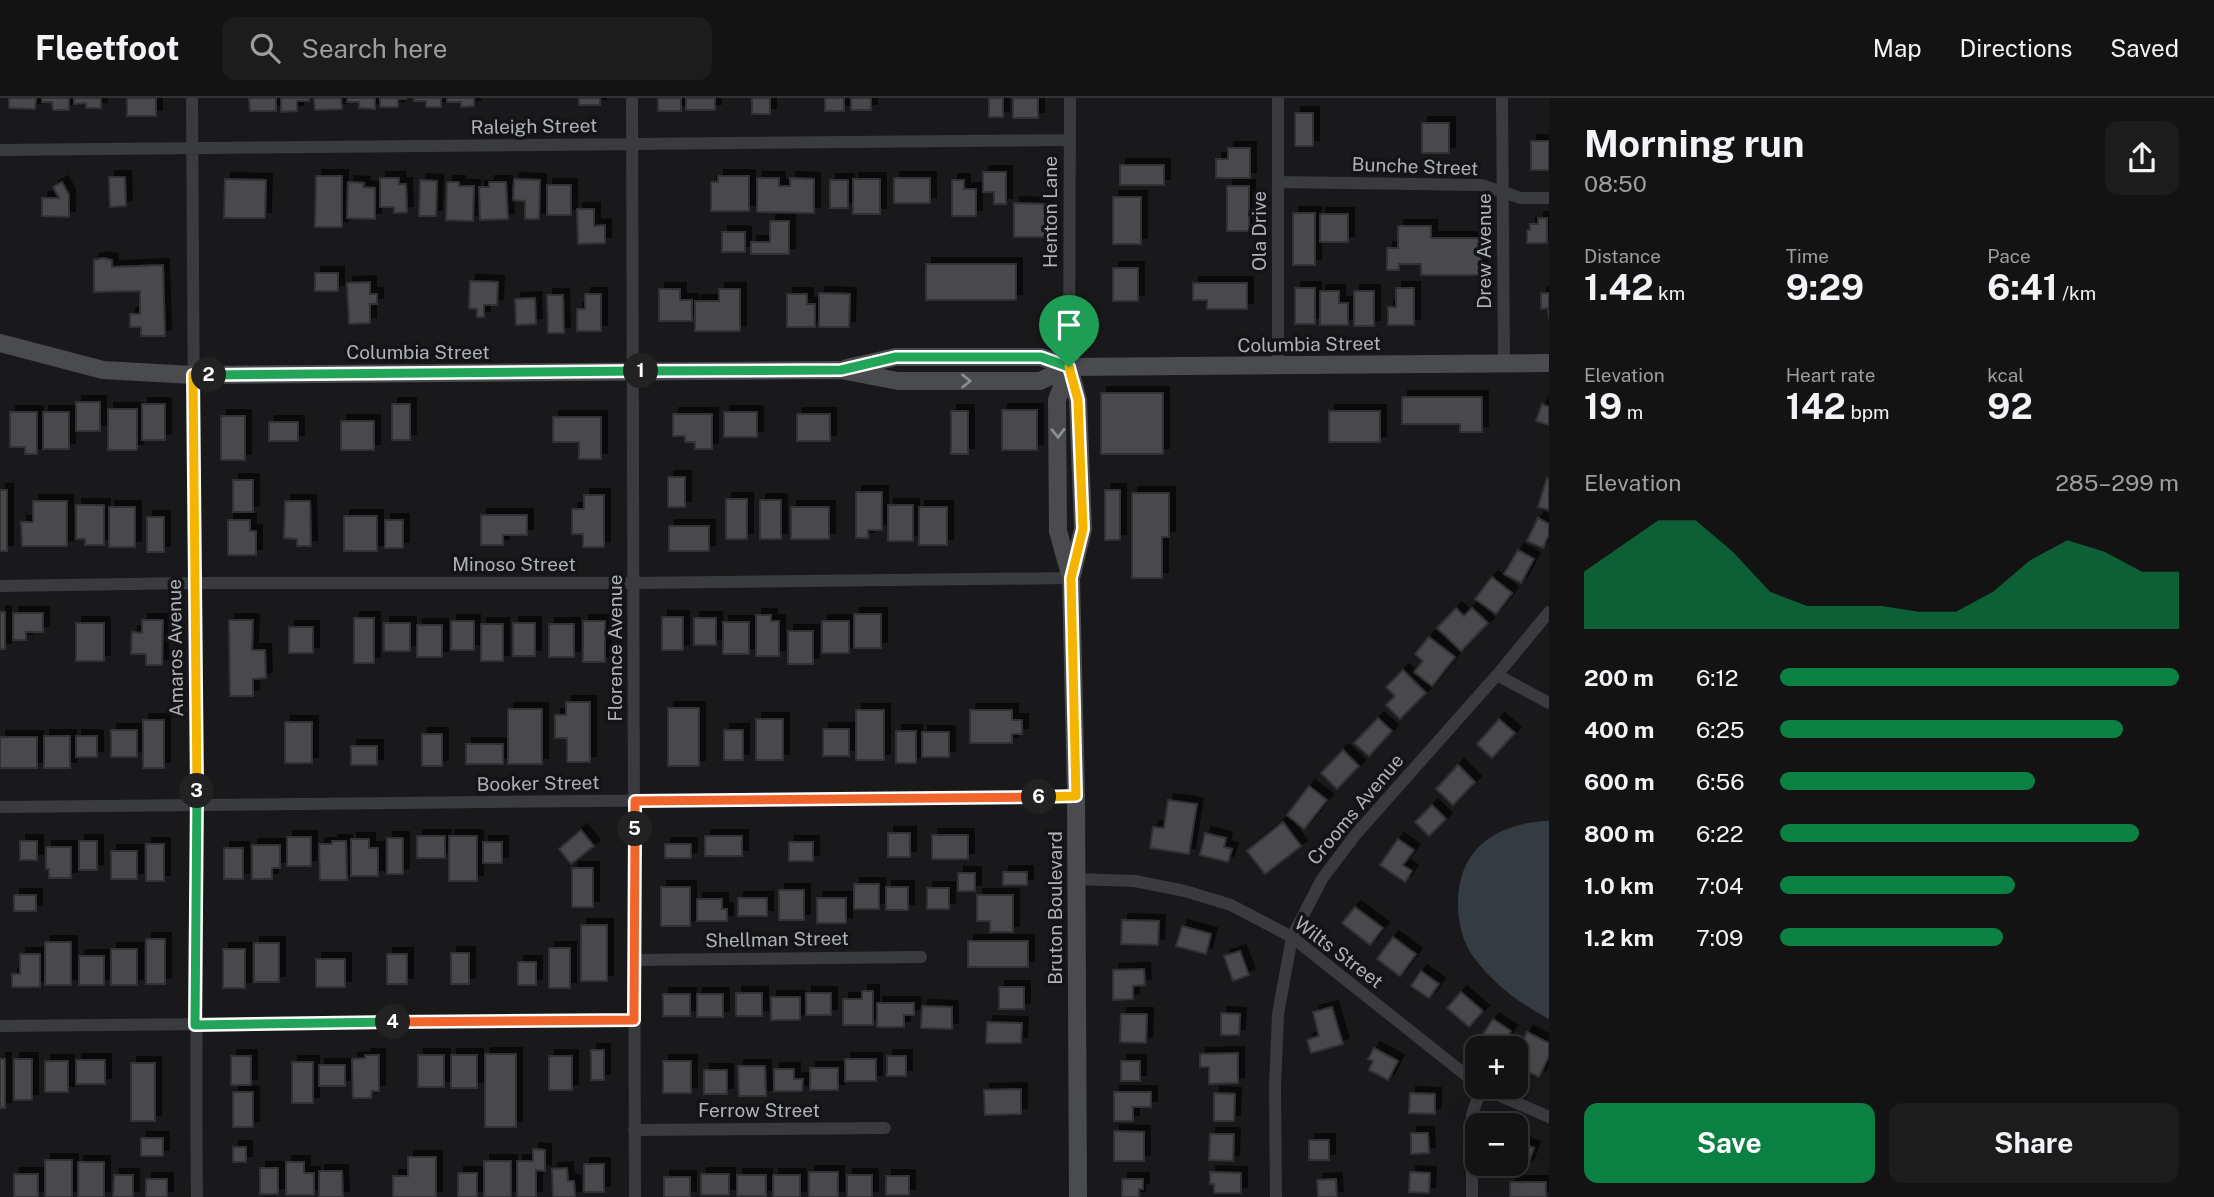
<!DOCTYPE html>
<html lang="en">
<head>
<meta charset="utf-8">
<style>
  :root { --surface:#131314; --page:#1c1c1d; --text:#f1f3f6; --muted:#9d9ea0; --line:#323234; --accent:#0b8043 }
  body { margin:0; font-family:"Public Sans",sans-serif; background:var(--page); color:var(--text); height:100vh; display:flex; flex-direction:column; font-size:26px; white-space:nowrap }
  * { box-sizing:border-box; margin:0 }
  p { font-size:23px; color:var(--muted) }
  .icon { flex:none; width:38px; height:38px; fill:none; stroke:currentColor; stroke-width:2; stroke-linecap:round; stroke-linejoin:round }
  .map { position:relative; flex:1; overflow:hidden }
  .details { display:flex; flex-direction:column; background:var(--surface); width:665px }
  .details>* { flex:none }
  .tools { position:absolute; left:1465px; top:938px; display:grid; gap:14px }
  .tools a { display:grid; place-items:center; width:63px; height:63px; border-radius:14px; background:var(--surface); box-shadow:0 7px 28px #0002,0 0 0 2px var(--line); font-size:35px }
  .pin { position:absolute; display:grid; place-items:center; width:60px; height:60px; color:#fff; margin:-72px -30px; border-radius:50% 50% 50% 0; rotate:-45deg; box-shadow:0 0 7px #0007 }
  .pin .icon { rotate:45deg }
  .km { position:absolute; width:35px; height:35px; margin:-18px; border-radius:50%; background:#222; color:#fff; font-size:19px; line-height:35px; text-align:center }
  .round { display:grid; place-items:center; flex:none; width:74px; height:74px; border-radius:14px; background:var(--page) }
  .head { display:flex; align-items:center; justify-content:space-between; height:119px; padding:0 35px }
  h1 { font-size:38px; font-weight:700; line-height:52px }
  .metrics { display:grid; grid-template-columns:repeat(3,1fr); gap:10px; height:119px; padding:7px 35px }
  .metrics div { display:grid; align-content:center }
  .metrics b { font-size:35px; font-weight:700 }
  .metrics small { font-size:19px; font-weight:400 }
  .metrics p { font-size:19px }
  .chart { height:196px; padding:14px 35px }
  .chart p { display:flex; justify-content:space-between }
  .chart svg { width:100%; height:126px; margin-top:7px; fill:var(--accent); opacity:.7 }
  .cta { display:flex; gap:14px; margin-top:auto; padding:14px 35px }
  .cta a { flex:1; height:80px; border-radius:14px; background:var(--accent); color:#fff; font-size:28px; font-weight:700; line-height:80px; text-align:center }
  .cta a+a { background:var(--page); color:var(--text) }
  ul { padding:0 35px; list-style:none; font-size:23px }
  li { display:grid; grid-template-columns:112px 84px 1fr; align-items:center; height:52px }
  li i { height:18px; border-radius:9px; background:var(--accent) }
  header { display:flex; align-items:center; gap:42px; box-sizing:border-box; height:98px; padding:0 35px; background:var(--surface); border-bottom:2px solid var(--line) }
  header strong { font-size:33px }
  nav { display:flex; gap:38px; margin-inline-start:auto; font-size:24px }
  .search { width:490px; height:63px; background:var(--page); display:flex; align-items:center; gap:18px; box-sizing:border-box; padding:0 24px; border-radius:14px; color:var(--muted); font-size:26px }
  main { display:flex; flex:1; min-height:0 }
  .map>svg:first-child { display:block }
  .water { fill:#343c42 }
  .building { fill:#48494d; stroke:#333336; stroke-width:2; filter:url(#shadow) }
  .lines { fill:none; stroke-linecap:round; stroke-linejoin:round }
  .street { stroke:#3a3b3f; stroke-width:12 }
  .secondary { stroke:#494b4f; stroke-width:18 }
  .oneway { stroke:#8a8d94 }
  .split-1-casing { stroke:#fff; stroke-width:14 }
  .split-2-casing { stroke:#fff; stroke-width:14 }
  .split-3-casing { stroke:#fff; stroke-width:14 }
  .split-4-casing { stroke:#fff; stroke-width:14 }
  .split-5-casing { stroke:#fff; stroke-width:14 }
  .split-6-casing { stroke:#fff; stroke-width:14 }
  .split-7-casing { stroke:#fff; stroke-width:14 }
  .split-1 { stroke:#22a559; stroke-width:9 }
  .split-2 { stroke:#22a559; stroke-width:9 }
  .split-3 { stroke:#f5b400; stroke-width:9 }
  .split-4 { stroke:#22a559; stroke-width:9 }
  .split-5 { stroke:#f0652b; stroke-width:9 }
  .split-6 { stroke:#f0652b; stroke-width:9 }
  .split-7 { stroke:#f5b400; stroke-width:9 }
  .labels { text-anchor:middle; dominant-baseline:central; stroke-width:7; stroke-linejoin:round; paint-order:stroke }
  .street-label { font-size:19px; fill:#adb1b9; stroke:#141416 }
</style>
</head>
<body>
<header>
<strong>Fleetfoot</strong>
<div class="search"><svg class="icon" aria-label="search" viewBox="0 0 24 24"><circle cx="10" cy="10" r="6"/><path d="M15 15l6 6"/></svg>Search here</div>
<nav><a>Map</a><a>Directions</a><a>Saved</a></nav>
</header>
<main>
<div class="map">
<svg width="1549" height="1099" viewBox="0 0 1549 1099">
  <defs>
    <filter id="shadow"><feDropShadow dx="6" dy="-6" stdDeviation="0" flood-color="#0009"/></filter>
  </defs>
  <rect width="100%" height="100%" fill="#19191b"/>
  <path class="water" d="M1542,723H1549V921C1520,906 1495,887 1475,861C1463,846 1458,825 1458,806C1458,753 1492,728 1542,723Z"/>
  <path class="building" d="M9,0H36L35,11L9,10Z
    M42,0H69V12H53L52,4H42Z
    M74,0H101V10H86V5L74,6Z
    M127,0H156V18H127Z
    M249,0H276V13H250Z
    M281,0H309V3H297V13L281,14Z
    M314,0H341L342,11L315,12Z
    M348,0H375V11L359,10V4H347Z
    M380,0H406V1H398V9H380Z
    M414,0H441V9H426V3H414Z
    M447,0H474V8L461,9V4H447Z
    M579,0H600V7H579Z
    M658,0H681V13H658Z
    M686,0H715V12H686Z
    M752,0H770V16H752Z
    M825,0H844V13H825Z
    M851,0H871V12H851Z
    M989,0H1003V19H989Z
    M1013,0H1038V20H1013Z
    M1295,15H1313V48H1295Z
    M1422,25H1449V55H1422Z
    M1531,43H1549V72H1531Z
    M1228,50H1250V80H1216V61H1228Z
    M1120,67H1164V87H1120Z
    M983,74H1006V106H994V94H983Z
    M316,78H342V129H315Z
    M718,78H749V113H711V84H718Z
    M109,79H125L126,108L110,109Z
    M380,80H399V86H406L407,114L394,115V109H380Z
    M757,80H779V88H790V80L814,81V115L757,114Z
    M894,80H930V105H894Z
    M225,81L266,82L265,120H224Z
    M514,81L540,82L539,121H525V103L513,102Z
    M853,81H880V116H853Z
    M420,82L437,83L436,118H419Z
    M830,82H848V110H830Z
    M952,82H964V91H976V118H952Z
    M62,84L69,97V119L42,118V100H59L53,89Z
    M348,84L364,85L363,89L375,90V121L347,120Z
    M447,84H459V88H474L473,123L446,122Z
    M489,84H506L508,121L480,122L479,89H489Z
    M547,87H571V117H547Z
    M1227,88H1249V133H1227Z
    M1113,99H1141V146H1113Z
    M1014,105L1045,106V139H1014Z
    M577,111H594V128L605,127V145L578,146Z
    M1293,115H1315V167H1293Z
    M1320,116H1348V144H1320Z
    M1538,120H1547V145H1527V132H1530V126H1538Z
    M770,123H789V156H751V144H770Z
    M1398,128H1431V140H1481V177H1421V166H1399V172H1387V150H1398Z
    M722,134H745V154H722Z
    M103,160L112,162V169L163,167L165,238H141V229H130V216H140V193L94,194V162Z
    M926,166H1016V202H926Z
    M1113,170H1138V203H1113Z
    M315,175H338V193H315Z
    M470,183L498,184L497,207H484V219H477V211L469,210Z
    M370,184V196H377V206H370V225L349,226L347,185Z
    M1193,185H1247V211H1207V202H1193Z
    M1295,190H1315V226H1295Z
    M1396,190H1414V227H1388V209H1396Z
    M659,191H680V202H692V223H659Z
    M719,191H740V233H695V203H719Z
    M1320,193H1339V205H1348V227H1320Z
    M1354,193H1374V228H1354Z
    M819,195L850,196L849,229H819Z
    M1541,195H1549V221L1548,210L1541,211Z
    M585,196H601V233H577V211H585Z
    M787,196H807V206H815V229H787Z
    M547,197H563L564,235H548Z
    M535,200L536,226L516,227L515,201Z
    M1101,295H1163V356H1101Z
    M1402,299H1482V334H1460V326H1402Z
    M76,304H100V333H76Z
    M142,306H165V342H142Z
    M392,306H410V342H392Z
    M1542,306L1549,309V327L1536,323Z
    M108,311H137V352H108Z
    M1002,312H1037V352H1002Z
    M951,313H968V356H951Z
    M1329,313H1380V344H1329Z
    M10,314H37V356H25V349H10Z
    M43,314H69V351H43Z
    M724,314H757V339H724Z
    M673,316H712V351H695V344H685V338H673Z
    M797,316H830V343H797Z
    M221,318H245V362H221Z
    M553,319H601V361H579V344H553Z
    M341,323H374V352H341Z
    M269,324H298V343H269Z
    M668,379H685V409H668Z
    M1547,380L1549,381V412L1538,409Z
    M233,382H253V414H233Z
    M0,392H7V453H0Z
    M1105,392H1120V442H1105Z
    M856,394H882V432H868V440H856Z
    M1132,395H1169V439H1162V480H1132Z
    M584,397H604V449H583V436H572V411H584Z
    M726,401H747V441H726Z
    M760,402H781V441H760Z
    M33,403H67V448H22L21,424H33Z
    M285,403H310L311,448H297V441L284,440Z
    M76,407H104V447H85V441H76Z
    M888,407H913V443H888Z
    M109,409H135V449H109Z
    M791,409H829V441H791Z
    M919,409H947V447H919Z
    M481,417H527V437H503V447H481Z
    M344,418H377V453H344Z
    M147,419H164V454H147Z
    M1538,420L1549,426V436L1543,450L1527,443Z
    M228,422H250V433H256V457H228Z
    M385,422H403V450H385Z
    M669,428H709V453H669Z
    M1518,452L1534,461L1521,485L1504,476Z
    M1492,479L1512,495L1496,516L1475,501Z
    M1456,510L1464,518L1472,510L1488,525L1461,553L1437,530Z
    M0,514H5V551H0Z
    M13,515H43V534H26V542H13Z
    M854,516H881V550H854Z
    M756,517H771V523H779V558H756Z
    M662,519H683V552H662Z
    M354,520H374V565H354Z
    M694,520H716V547H694Z
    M142,522H163L162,567H146V556H131L132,534L142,535Z
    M229,522H253L252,552H265L266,580L253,581V598H230Z
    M451,523H474V552H451Z
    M583,523H605V564H583Z
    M822,523H849V555H822Z
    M723,524H749V556H723Z
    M76,525H104V563H76Z
    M384,525H410V553H384Z
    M513,525H535V558H513Z
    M481,526H503V563H481Z
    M549,526H574V559H549Z
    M417,527H442V559H417Z
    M289,529H313V555H289Z
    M788,533H813V566H788Z
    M1429,539L1455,559L1432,588L1414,574L1423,563L1415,556Z
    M1403,572L1426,595L1400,621L1386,607L1395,598L1386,589Z
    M566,604H590V664H567V640H555V617H566Z
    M668,610H699V668H668Z
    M508,611H542V666H508Z
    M856,612H884V662H856Z
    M970,612H1012V622H1022V636H1012V645H970Z
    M1378,620L1392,633L1369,658L1354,645Z
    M756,621H783V662H756Z
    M1499,621L1515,635L1492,660L1477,646Z
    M143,622H164V670H143Z
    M285,624H312V665H285Z
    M823,631H849V658H823Z
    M111,632H137V659H111Z
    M724,632H743V662H724Z
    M896,633H916V665H896Z
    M922,634H949V659H922Z
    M422,636H442V668H422Z
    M44,638H70V670H44Z
    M76,638H97V659H76Z
    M0,639H37V670H0Z
    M466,646H503V666H466Z
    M351,648H377V667H351Z
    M1343,652L1359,668L1337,691L1321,675Z
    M1458,667L1475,684L1453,707L1436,691Z
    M1309,688L1327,702L1304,731L1287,717Z
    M1168,702L1197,706L1189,756L1150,750L1153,729L1164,730Z
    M1432,707L1446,721L1429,738L1415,724Z
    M1283,724L1301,748L1265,776L1247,753Z
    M581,732L594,748L571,766L559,751Z
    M888,735H910V759H888Z
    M1205,735L1226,740L1224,749L1232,751L1228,764L1200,757Z
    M932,737H968V761H932Z
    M417,738H445V760H417Z
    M449,738H477V783H449Z
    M705,738H742V758H705Z
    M287,739H311V768H287Z
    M387,740H403V776H387Z
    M351,741H369V750H378V778H351Z
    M1398,741L1414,752L1403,767L1412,773L1405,784L1380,767Z
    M20,743H37V762H20Z
    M79,743H97V772H79Z
    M332,743H346L347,782H320L319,746H332Z
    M483,744H502V765H483Z
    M789,744H813V763H789Z
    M146,746H164V783H146Z
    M665,746H691V760H665Z
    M252,747H280V770H272V781H252Z
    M46,749H71V780H49V771H46Z
    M224,750H243V781H224Z
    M111,753H137V781H111Z
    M572,770H593V809H572Z
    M1003,774H1027V787H1003Z
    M958,775H975V793H958Z
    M854,786H879V811H854Z
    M661,789H690V828H661Z
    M886,789H908V812H886Z
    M927,790H949V811H927Z
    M779,792H804V822H779Z
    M14,797H36V813H14Z
    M977,797H1013V834H990V823H977Z
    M738,800H767V818H738Z
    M817,800H846V825H817Z
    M697,801H722V811H727V823H697Z
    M1355,809L1383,830L1370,847L1342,825Z
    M1122,822L1159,823L1158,847L1121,846Z
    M581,827H607V883H581Z
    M1182,828L1211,836L1206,856L1176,848Z
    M1393,839L1416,856L1400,878L1377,861Z
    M146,841H165V886H146Z
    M968,843H1028V869H968Z
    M45,844H71V887H45Z
    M254,845H279V884H254Z
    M549,850H570V890H549Z
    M111,851H137V887H111Z
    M223,851H245V890H223Z
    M1240,853L1249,877L1233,883L1224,858Z
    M451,855H469V886H451Z
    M20,856H40V889H12V876H20Z
    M387,856H407V886H387Z
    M79,858H104V887H79Z
    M316,861H345V889H316Z
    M518,864H536V887H518Z
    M1144,871L1145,887L1133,888V901L1113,902V872Z
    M1421,873L1439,886L1429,900L1411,888Z
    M999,889H1024V911H999Z
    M862,893H873V927H843V901H862Z
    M1461,894L1483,913L1469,929L1447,910Z
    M736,895H762V918H736Z
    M806,895H831V917H806Z
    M663,896H690V918H663Z
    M697,896H723V919H697Z
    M771,899H800V922H771Z
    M877,905H914V917H904V929H877Z
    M922,908L952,909V931L921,930Z
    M1332,909L1343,946L1311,955L1307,942L1319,938L1313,914Z
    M1221,915L1240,916L1239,937H1221Z
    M1121,916H1147L1146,945L1120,944Z
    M1493,921L1511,933L1501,948L1483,936Z
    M987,924L1022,925L1021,945H986Z
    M1527,934L1549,945V958L1539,979L1516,968V959Z
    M1374,950L1398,963L1388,982L1369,972L1373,963L1368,961Z
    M591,952H604V982H591Z
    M1238,955V985L1209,986V969H1200V956Z
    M485,956H516V1029H485Z
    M365,957H379V993H372L371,1000H353L352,961L365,960Z
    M418,957H444V989H418Z
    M451,957H477V990H451Z
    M231,958H251V987H231Z
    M549,958H572V992H549Z
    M887,958H906V978H887Z
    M0,961H5V1010H0Z
    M14,961H32V1002H14Z
    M845,961H876V983H845Z
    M76,962H105V986H76Z
    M45,963H68V994H45Z
    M663,963H691V995H663Z
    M1121,963H1140V983H1121Z
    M292,964H313V1005H292Z
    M131,965H155V1023H131Z
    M319,967H345V988H319Z
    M738,968H765L766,998H739Z
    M810,970H838V992H810Z
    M774,971H794V981H803L802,993H774Z
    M704,972H727V996H704Z
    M1021,991V1016L985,1017L984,992Z
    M233,994H253V1029H233Z
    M1114,994H1151V1009H1133V1023H1114Z
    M1214,995L1235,996L1234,1023H1214Z
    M1410,995L1435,996V1016L1409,1015Z
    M1114,1033L1144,1034V1063H1114Z
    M1411,1035H1428L1429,1055L1411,1056Z
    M1210,1036H1234L1233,1063L1209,1062Z
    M141,1040H163V1058H141Z
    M1309,1042H1329V1062H1309Z
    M1516,1043L1534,1050L1527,1068L1516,1064Z
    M233,1049H246V1064H233Z
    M533,1051L545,1052V1073L536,1072V1099H517V1063H533Z
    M408,1059H436V1099H393V1078H408Z
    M45,1062H72V1099H45Z
    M484,1063H511V1099H484Z
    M78,1064H104V1099H78Z
    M286,1064H304V1075H314V1097H286Z
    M584,1066H604V1094H584Z
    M260,1070H278V1096H260Z
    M567,1070L568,1083H574L575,1099H553L552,1071Z
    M319,1073H342L343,1099H319Z
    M809,1074H838V1099H809Z
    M1210,1074L1241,1075V1095H1214V1086H1210Z
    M1410,1074L1430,1075L1429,1095L1409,1094Z
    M458,1075H477V1099H458Z
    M14,1076H38V1099H14Z
    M701,1076H729V1097H701Z
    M114,1077H133V1099H113Z
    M737,1077H766V1098H737Z
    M773,1077H800V1099H773Z
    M847,1077H872V1099H847Z
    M886,1078H909V1097H886Z
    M664,1079H690V1099H664Z
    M146,1081H167V1099H146Z
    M1122,1081H1143V1091H1139V1099H1122Z
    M1336,1081L1337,1099H1318L1317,1082Z
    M1510,1084H1546V1099H1510Z"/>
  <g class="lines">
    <path class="street" d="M192,0C193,236 195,471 197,707C198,838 195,968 197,1099
      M632,0L635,1099
      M1278,0V267
      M1502,0L1504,265
      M0,52L1069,42
      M1278,84L1481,87L1521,100H1549
      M1069,269L1070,0
      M0,488L193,485H633L1071,480
      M1497,577L1549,605
      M0,709L1076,698
      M1076,781L1135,783L1185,793L1231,807L1292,839L1477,986
      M634,862L921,859
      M0,928L634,922
      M1480,989L1549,1019
      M634,1032L885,1030
      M1276,1099L1275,989L1278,916L1292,839L1322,781L1356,736L1497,577L1549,514
      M1472,1099V1017L1481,990"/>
    <path class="secondary" d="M0,245L103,272L193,277L841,272L898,283H1040L1069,269
      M1069,269L1057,302L1058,433L1071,480L1076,698L1078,1099
      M1069,269L1078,302L1083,431L1072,477
      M847,270L896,259H1041L1069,269L1549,265"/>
  </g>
  <defs><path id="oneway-chevron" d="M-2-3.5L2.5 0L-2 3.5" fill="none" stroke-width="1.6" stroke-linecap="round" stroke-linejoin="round" transform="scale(1.75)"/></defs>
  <g class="oneway">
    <use href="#oneway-chevron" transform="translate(966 283)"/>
    <use href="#oneway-chevron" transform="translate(1058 335) rotate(89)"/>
  </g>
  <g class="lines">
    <g class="split-1-casing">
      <path id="split-1" d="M641,273L841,272L896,259H1041L1069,269"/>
    </g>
    <g class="split-2-casing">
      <path id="split-2" d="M209,277L641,273"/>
    </g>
    <g class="split-3-casing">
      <path id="split-3" d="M197,693L193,277H209"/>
    </g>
    <g class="split-4-casing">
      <path id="split-4" d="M197,693L195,927L393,924"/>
    </g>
    <g class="split-5-casing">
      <path id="split-5" d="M393,924L634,922L635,731"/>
    </g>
    <g class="split-6-casing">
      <path id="split-6" d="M635,731V703L1039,699"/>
    </g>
    <g class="split-7-casing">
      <path id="split-7" d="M1039,699L1076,698L1071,480L1083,431L1078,302L1069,269"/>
    </g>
    <use href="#split-1" class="split-1"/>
    <use href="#split-2" class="split-2"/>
    <use href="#split-3" class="split-3"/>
    <use href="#split-4" class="split-4"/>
    <use href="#split-5" class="split-5"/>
    <use href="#split-6" class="split-6"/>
    <use href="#split-7" class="split-7"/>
  </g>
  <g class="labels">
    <g class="street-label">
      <text transform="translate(534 28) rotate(-1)">Raleigh Street</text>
      <text transform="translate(1415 68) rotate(2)">Bunche Street</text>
      <text transform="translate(1050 114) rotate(-90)">Henton Lane</text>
      <text transform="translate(1259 133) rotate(-90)">Ola Drive</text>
      <text transform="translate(1484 153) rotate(-90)">Drew Avenue</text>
      <text transform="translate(1309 246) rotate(-1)">Columbia Street</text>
      <text x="418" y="254">Columbia Street</text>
      <text x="514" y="466">Minoso Street</text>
      <text transform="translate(175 550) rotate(-91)">Amaros Avenue</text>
      <text transform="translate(615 550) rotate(-90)">Florence Avenue</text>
      <text transform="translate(538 685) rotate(-1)">Booker Street</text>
      <text transform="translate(1355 711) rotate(-50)">Crooms Avenue</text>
      <text transform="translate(1055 810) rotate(-90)">Bruton Boulevard</text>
      <text transform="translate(777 841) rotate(-1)">Shellman Street</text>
      <text transform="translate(1339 854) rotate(37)">Wilts Street</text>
      <text x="759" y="1012">Ferrow Street</text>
    </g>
  </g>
</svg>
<div class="tools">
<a>+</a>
<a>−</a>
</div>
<div class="pin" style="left:1069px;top:269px;background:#1e9e55"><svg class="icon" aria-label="arrive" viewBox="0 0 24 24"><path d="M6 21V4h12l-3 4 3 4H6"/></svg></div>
<b class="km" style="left:641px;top:273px">1</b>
<b class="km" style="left:209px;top:277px">2</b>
<b class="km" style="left:197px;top:693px">3</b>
<b class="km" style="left:393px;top:924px">4</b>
<b class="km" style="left:635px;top:731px">5</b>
<b class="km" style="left:1039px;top:699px">6</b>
</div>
<section class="details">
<div class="head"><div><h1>Morning run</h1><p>08:50</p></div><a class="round"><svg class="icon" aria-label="share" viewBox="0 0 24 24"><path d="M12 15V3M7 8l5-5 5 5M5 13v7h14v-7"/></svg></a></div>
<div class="metrics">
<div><p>Distance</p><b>1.42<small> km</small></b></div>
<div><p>Time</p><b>9:29</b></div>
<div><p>Pace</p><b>6:41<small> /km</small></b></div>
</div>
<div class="metrics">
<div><p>Elevation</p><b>19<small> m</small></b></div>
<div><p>Heart rate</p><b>142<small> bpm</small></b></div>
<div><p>kcal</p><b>92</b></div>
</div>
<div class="chart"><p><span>Elevation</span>285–299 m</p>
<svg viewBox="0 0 160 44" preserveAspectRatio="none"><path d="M0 44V24L10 15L20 6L30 6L40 17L50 31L60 36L70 36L80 36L90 38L100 38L110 31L120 20L130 13L140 17L150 24L160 24V44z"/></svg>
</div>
<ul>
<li><b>200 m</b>6:12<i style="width:100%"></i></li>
<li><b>400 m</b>6:25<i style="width:86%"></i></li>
<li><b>600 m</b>6:56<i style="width:64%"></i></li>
<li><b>800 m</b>6:22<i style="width:90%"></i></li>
<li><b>1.0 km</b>7:04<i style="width:59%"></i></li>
<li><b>1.2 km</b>7:09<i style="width:56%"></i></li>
</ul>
<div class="cta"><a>Save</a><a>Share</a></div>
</section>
</main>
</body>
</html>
